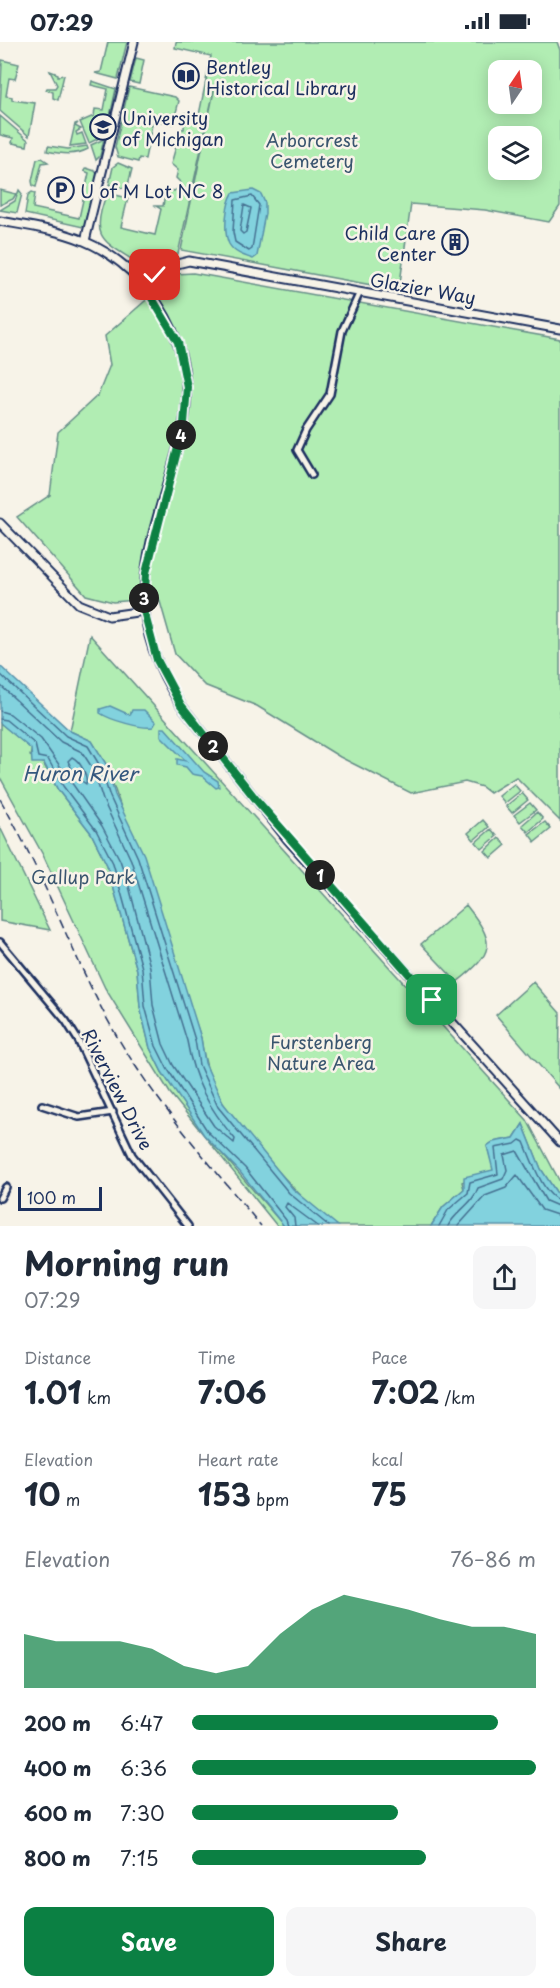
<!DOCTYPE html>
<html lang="en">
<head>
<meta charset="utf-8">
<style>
  :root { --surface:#fff; --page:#f6f6f7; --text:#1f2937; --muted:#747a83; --accent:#0b8043 }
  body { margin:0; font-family:"Playpen Sans",sans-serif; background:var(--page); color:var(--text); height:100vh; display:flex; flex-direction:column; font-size:22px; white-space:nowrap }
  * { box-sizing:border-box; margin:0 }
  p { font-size:20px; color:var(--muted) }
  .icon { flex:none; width:33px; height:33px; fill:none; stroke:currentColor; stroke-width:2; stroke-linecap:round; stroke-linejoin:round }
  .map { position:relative; height:1184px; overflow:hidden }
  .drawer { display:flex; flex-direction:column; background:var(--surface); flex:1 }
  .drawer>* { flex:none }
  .needle { width:39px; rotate:13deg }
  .tools { position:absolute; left:488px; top:18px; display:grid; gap:12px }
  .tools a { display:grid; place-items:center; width:54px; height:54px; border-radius:12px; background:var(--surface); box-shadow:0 3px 15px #0003; font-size:30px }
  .scale { position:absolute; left:18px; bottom:15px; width:84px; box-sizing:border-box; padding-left:6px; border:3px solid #1b2f5e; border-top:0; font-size:16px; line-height:21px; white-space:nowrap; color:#1b2f5e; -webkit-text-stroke:4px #f7f3e8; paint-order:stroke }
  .pin { position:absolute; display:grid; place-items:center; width:51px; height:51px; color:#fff; margin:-26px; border-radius:12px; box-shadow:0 3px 9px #0006 }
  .km { position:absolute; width:30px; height:30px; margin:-15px; border-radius:50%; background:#222; color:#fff; font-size:16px; line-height:30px; text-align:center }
  .round { display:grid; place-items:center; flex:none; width:63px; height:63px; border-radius:12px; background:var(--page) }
  .summary { display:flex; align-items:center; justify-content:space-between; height:102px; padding:0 24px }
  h1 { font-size:33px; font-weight:700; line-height:45px }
  .figures { display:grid; grid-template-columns:repeat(3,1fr); gap:9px; height:102px; padding:6px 24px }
  .figures div { display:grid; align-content:center }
  .figures b { font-size:30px; font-weight:700 }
  .figures small { font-size:16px; font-weight:400 }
  .figures p { font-size:16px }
  .chart { height:168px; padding:12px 24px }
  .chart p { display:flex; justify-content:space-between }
  .chart svg { width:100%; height:108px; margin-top:6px; fill:var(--accent); opacity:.7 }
  .cta { display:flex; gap:12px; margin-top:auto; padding:12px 24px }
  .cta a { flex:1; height:69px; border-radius:12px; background:var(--accent); color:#fff; font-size:24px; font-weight:700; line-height:69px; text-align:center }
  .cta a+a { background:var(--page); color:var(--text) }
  ul { padding:0 24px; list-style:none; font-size:20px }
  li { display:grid; grid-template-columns:96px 72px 1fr; align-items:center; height:45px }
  li i { height:15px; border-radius:8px; background:var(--accent) }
  .status { display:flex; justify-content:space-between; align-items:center; height:42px; padding:0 30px; background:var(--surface); direction:ltr }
  .status svg { height:16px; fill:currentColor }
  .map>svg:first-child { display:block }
  .green { fill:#b1edb3; stroke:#668e88; stroke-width:1.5; fill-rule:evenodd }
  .water { fill:#82d2de; stroke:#5991ab; stroke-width:1.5 }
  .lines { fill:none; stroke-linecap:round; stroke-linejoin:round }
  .shore { stroke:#447091; stroke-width:1.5 }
  .street-casing { stroke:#1b2f5e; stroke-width:10 }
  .secondary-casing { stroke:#1b2f5e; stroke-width:11 }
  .street { stroke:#f7f3e8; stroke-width:5 }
  .secondary { stroke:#f7f3e8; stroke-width:7 }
  .rail { stroke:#1b2f5e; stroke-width:1.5; stroke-dasharray:9 4.5; stroke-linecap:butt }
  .route-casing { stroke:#fff; stroke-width:12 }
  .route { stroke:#0b8043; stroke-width:8 }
  .labels { text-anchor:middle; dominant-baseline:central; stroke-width:5; stroke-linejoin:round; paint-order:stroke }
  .poi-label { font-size:18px; fill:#1b2f5e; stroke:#f7f3e8; text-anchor:start }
  .park-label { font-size:18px; fill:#39556f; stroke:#f7f3e8 }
  .street-label { font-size:18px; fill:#1b2f5e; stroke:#f7f3e8 }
  .water-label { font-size:20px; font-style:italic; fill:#35587e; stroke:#f7f3e8 }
</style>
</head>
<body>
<div class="status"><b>07:29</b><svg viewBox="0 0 49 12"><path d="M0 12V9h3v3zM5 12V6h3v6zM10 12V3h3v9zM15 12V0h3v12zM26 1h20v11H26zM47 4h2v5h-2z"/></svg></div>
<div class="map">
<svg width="560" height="1184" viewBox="0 0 560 1184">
  <rect width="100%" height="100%" fill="#f7f3e8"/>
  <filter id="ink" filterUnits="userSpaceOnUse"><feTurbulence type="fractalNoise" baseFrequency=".0167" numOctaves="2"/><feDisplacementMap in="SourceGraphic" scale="12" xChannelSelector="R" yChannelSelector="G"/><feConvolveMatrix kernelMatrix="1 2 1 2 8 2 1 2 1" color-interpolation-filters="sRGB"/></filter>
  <g filter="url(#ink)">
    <path class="green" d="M108,0H127L118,37L95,31L101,30Z
      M176,0H557L560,8V164L549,180L485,168L411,162L399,248L181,208L216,39L178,212C167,215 153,226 142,224C105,199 88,199 107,151L128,156L121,185L155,193L161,167L156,164H163L166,147L174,149L180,145V140L176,136L178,128L171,122L181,87H184L185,71L199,73L211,14L175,6ZM498,28H531V62H498ZM498,94H531V128H498Z
      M136,16L144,18L139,42L130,40Z
      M2,18L19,22L15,37L9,36L6,54L12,55V58L35,61L29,94L0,69Z
      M50,29L58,32V34L64,33L58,58L53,56V50L46,48L47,46H55L57,43Z
      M92,39L116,47L106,93L89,101L80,80L94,74L95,67L104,68L108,47L91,43Z
      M129,45L175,55L179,59L173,82L153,78L145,117L139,116L138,120L118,115L115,105Z
      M0,74L28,98L27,104L12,101L13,96L0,93Z
      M78,81L75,84L81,87L76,90L77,93L82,91L86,102L70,104L75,82Z
      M104,97L100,114L96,118L91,103Z
      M48,104L68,107L87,104L88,107C75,114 61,112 47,109Z
      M42,116L48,120L42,121L36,145L33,144L32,139L37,117Z
      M118,121L132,127L127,147L109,143L113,125Z
      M86,126L95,129L98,133L87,182L83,185L25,172L28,153L32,150L35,151L33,166L79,176L89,131L84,129Z
      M0,148L16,152L13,157L0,163Z
      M19,148L22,152L17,171L0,168L15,159Z
      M193,231L560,297V779L516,735L490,751L482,745L465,740L411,751L340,715L257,664L204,643L175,612L159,556L113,560L86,553L17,475L50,453L58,390L98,353L110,323L105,294L176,232Z
      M90,593L527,1078L560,1140V1156L541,1127L523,1082L514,1096L493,1100L487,1104L494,1128L462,1140L464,1147L443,1165L431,1184C406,1184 362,1184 339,1184C318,1180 237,1083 223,1061C211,1042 204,1019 201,996L106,722L92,699L70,689Z
      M0,681L32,707L30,714L43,721L58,748L91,791L107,823L137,928L140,965L150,1006L162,1030L205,1092L284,1184H277L170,1051L105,946L43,813L0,735Z
      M514,742L520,749L505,761L499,754Z
      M522,751L528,758L512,771L506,764Z
      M530,761L536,768L520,780L514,773Z
      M537,770L543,777L528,790L522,783Z
      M483,778L489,785L474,798L468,791Z
      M545,780L551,787L535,800L529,792Z
      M0,785L50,888L0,879Z
      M491,787L497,794L482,807L476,800Z
      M499,796L506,803L491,816L485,809Z
      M466,863C496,901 495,910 457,940L421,902Z
      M533,940L560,971L559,1046L496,973Z"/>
    <path class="water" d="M253,148L261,152L265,161V172L257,214L253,217C244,214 234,211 229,202C223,190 226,162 233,151Z
      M0,624L70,689L92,699L106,722L115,753L144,813L201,996L205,1021L223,1061L293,1147L338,1184H284L240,1130L204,1093L162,1030L150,1006L140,965L137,928L107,823L91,791L58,748L44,721H32L31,707L0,681Z
      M110,664L130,673L132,668H144L156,680L153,685C142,687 110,678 100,671V667Z
      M161,686H165L204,730L218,739L219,745L216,746L202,734L192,732L186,725L177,723V717L186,719L161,694Z
      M523,1082L541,1127L560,1156V1184H431L443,1165L464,1147V1135L493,1128L487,1104L493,1100L514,1096Z"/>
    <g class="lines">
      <path class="shore" d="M252,154L259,163L252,207L249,209L235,200L233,190L235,158Z
        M244,163L251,166L246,190L243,192L240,189Z
        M0,632L66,694L88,704L100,724L110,755L138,816L195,998L199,1023L218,1065L289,1151L329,1184
        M0,643L61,700L82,710L93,727L103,758L131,818L187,999C194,1040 209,1066 235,1097L234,1101L214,1084L173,1023L163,1002L153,963L150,925L130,848L120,818L102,784L41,697L10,672L0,669
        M0,677L6,678L35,702L38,715L48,717L63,744L96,788L113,821L142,926L145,964L156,1004L167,1026L208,1090L245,1126L286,1178L288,1184
        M72,715C80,719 88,733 86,742L76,735L68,719Z
        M295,1184L294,1176L285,1165L287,1161L318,1184
        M439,1184L448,1168L468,1151L470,1140L498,1132L495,1106L515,1102L520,1098L524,1100C530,1114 544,1156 560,1158
        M448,1184C456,1169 473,1162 478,1146L503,1137L507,1128L504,1113L517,1109L546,1159L560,1165
        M458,1184L485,1154L506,1146L517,1133L542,1168L560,1174"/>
      <g class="street-casing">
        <path id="street" d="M312,433L297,408L306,388L330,352L342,289L360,250
          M0,900L66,979L78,998L132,1113L188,1184
          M42,1063L79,1075L113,1070
          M0,1156L6,1145"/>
      </g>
      <g class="secondary-casing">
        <path id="secondary" d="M0,179C28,184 58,188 84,199C153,228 200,310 183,384C171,440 145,495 144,552C143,592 160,631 181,663L288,798L560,1100
          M85,199L134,0
          M143,241L169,224L189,219L560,287
          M0,481L79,562L109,574L144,569"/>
      </g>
      <use href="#street" class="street"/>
      <use href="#secondary" class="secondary"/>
      <path class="rail" d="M0,757C41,827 68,903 106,975C147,1051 206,1117 261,1184"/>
    </g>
  </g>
  <g class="lines" filter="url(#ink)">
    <g class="route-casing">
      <path id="route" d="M155,233L143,241L178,300L187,345L184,382L146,531L144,569L157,618L181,663L258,760L432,958"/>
    </g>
    <use href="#route" class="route"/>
  </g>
  <defs>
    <g id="library-ring" transform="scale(1.35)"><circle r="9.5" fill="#f7f3e8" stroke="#1b2f5e" stroke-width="1.5"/><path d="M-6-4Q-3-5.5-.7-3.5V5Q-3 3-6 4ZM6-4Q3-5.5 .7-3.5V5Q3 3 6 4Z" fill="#1b2f5e"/></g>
    <g id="university-ring" transform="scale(1.35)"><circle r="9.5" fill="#f7f3e8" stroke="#1b2f5e" stroke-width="1.5"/><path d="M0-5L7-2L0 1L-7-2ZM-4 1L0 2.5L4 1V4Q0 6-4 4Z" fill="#1b2f5e"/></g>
    <g id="parking-ring" transform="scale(1.35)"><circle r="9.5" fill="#f7f3e8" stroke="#1b2f5e" stroke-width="1.5"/><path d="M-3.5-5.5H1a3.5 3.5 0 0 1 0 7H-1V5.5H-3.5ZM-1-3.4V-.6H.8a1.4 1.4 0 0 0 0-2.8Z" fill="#1b2f5e"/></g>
    <g id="building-ring" transform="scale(1.35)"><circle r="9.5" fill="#f7f3e8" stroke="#1b2f5e" stroke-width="1.5"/><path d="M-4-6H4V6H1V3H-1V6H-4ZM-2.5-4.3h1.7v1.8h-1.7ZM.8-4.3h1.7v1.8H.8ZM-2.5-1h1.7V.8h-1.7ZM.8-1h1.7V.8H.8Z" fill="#1b2f5e"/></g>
  </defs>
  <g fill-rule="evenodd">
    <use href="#library-ring" x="186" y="34"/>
    <use href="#university-ring" x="103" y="85"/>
    <use href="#parking-ring" x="61" y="148"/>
    <use href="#building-ring" x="455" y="200"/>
  </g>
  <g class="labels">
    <g class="poi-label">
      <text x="206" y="24">Bentley<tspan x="206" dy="21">Historical Library</tspan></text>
      <text x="122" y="75">University<tspan x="122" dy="21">of Michigan</tspan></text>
      <text x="80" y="148">U of M Lot NC 8</text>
      <text x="436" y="190" text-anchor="end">Child Care<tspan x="436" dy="21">Center</tspan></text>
    </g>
    <g class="park-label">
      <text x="312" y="97">Arborcrest<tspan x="312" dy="21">Cemetery</tspan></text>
      <text x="83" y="834">Gallup Park</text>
      <text x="321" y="999">Furstenberg<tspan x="321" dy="21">Nature Area</tspan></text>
    </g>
    <g class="street-label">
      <text transform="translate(423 246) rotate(10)">Glazier Way</text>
      <text transform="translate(118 1047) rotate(63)">Riverview Drive</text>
    </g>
    <g class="water-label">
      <text x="80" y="731">Huron River</text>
    </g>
  </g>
</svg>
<div class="tools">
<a><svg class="needle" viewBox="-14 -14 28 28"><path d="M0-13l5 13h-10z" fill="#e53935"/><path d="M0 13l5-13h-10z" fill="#747a83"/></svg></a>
<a><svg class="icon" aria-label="layers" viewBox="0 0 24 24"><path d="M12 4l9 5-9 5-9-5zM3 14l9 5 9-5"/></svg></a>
</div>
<div class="scale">100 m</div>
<div class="pin" style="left:432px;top:958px;background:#1e9e55"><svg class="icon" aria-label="arrive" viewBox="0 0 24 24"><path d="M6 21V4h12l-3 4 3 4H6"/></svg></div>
<div class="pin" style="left:155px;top:233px;background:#d93025"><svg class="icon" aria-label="check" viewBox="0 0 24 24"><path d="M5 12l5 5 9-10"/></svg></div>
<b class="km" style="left:320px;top:833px">1</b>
<b class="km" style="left:213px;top:704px">2</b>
<b class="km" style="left:144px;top:556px">3</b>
<b class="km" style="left:181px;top:393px">4</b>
</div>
<section class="drawer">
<div class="summary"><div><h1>Morning run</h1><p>07:29</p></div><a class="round"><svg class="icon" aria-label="share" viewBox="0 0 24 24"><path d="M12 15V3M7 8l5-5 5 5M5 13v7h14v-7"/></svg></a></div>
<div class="figures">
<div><p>Distance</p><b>1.01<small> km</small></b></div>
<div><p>Time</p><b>7:06</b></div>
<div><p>Pace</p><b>7:02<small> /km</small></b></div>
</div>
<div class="figures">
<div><p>Elevation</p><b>10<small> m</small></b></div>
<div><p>Heart rate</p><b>153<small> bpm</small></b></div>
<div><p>kcal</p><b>75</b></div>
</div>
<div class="chart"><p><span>Elevation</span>76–86 m</p>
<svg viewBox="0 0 160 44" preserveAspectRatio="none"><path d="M0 44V22L10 25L20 25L30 25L40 28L50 35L60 38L70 35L80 22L90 12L100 6L110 9L120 12L130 16L140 19L150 19L160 22V44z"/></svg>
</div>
<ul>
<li><b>200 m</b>6:47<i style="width:89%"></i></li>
<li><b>400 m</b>6:36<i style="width:100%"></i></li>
<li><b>600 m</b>7:30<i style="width:60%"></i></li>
<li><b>800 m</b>7:15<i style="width:68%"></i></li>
</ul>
<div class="cta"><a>Save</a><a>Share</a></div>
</section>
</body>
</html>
